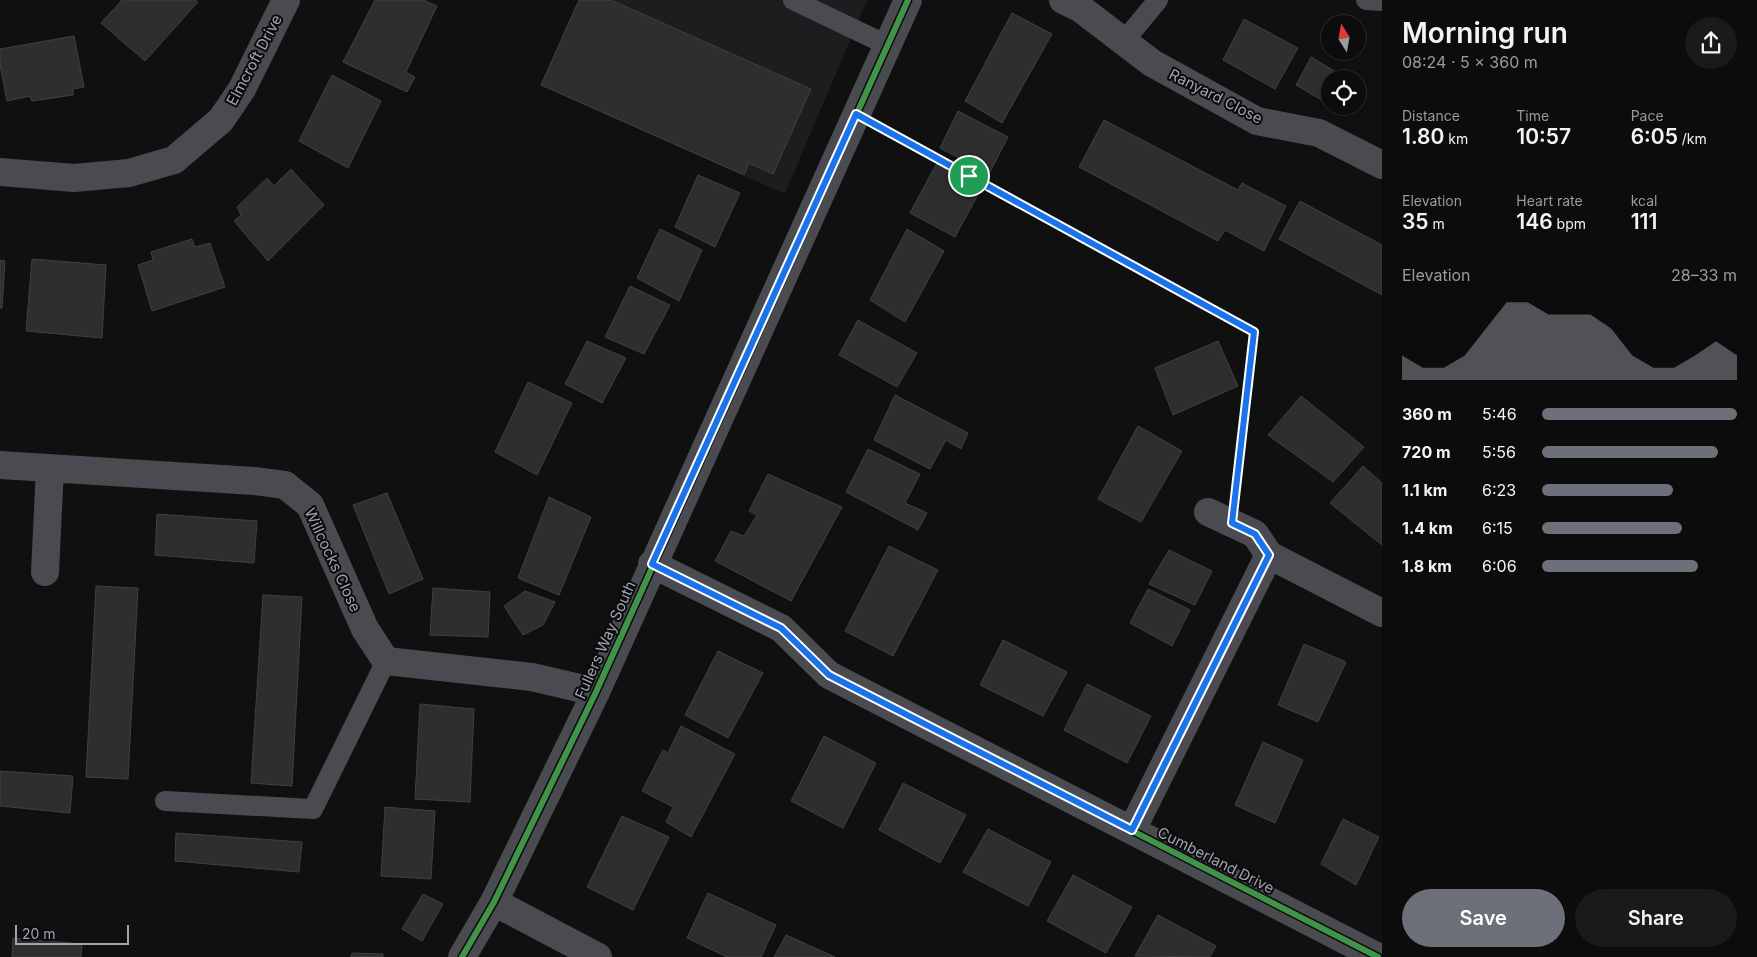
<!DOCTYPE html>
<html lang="en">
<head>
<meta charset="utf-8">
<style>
  :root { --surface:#0c0c0c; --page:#1a1a1a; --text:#f1f3f6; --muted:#9a9b9d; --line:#2c2c2d; --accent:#6e7079 }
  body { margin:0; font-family:Inter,sans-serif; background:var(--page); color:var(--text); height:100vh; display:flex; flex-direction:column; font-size:19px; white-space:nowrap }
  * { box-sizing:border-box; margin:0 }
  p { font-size:16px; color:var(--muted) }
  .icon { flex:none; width:28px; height:28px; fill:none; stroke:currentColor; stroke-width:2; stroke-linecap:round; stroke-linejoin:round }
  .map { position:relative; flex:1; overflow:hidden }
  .side { display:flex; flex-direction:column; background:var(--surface); width:375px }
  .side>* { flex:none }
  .needle { width:32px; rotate:349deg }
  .fabs { position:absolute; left:1321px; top:15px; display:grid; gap:10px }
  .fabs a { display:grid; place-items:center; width:45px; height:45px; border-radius:50%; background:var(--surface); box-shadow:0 1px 4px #0004,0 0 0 1px var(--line); font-size:25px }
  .scale { position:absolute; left:15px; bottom:12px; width:114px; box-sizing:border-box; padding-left:5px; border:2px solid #a0a4b2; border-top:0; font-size:14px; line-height:18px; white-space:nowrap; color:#a0a4b2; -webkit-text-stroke:4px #0b0a0c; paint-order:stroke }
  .pin { position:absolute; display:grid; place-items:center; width:42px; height:42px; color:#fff; margin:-21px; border:2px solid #fff; border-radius:50%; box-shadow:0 1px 5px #0007 }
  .round { display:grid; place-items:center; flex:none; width:52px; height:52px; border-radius:26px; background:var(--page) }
  .head { display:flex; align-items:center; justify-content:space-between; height:85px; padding:0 20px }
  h1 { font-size:28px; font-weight:600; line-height:38px }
  .stats { display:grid; grid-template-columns:repeat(3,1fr); gap:8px; height:85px; padding:5px 20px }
  .stats div { display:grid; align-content:center }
  .stats b { font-size:21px; font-weight:600 }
  .stats small { font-size:14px; font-weight:400 }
  .stats p { font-size:14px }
  .chart { height:140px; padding:10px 20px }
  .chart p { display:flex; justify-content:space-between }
  .chart svg { width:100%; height:90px; margin-top:5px; fill:var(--accent); opacity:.7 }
  .cta { display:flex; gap:10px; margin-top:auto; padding:10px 20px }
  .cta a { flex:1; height:58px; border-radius:30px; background:var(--accent); color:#fff; font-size:20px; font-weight:600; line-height:58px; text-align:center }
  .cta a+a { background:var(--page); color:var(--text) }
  ul { padding:0 20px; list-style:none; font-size:16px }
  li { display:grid; grid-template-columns:80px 60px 1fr; align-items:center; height:38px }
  li i { height:12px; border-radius:6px; background:var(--accent) }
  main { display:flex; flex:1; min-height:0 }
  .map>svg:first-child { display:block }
  .built { fill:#1d1d1f }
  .building { fill:#2e2e2f; stroke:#3f4044 }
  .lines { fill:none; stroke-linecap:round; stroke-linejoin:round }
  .path { stroke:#46464b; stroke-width:3; stroke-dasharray:2.5 4; stroke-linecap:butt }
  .lane { stroke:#4a4b50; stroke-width:20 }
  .street { stroke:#4a4b50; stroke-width:28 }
  .cycleway-casing { stroke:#0b0a0c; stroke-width:9 }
  .cycleway { stroke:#419447; stroke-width:6 }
  .route-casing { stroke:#fff; stroke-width:10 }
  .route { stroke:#1a73e8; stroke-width:6 }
  .labels { text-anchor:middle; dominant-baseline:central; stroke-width:4; stroke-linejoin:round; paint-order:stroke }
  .street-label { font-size:15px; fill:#a0a4b2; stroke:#0b0a0c }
</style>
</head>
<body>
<main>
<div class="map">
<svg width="1382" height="957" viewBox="0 0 1382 957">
  <rect width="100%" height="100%" fill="#101010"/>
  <path class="built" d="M579,0H867L785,194L541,85Z"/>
  <path class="building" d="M122,0H195L198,2L145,61L101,23Z
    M375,0H423L437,6L406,72L415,77L407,92L343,62Z
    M579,0H611L811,89L773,174L749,163L744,175L541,85Z
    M1012,13L1052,34L1002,123L965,101Z
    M1244,19L1298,48L1275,89L1223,60Z
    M74,36L84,87L73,89V95L32,101L30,96L7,101L0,65V49Z
    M1311,57L1346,78L1330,79V105L1296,85Z
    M332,75L381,101L348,168L299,141Z
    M958,111L1008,137L989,174L940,148Z
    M1104,120L1238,190L1242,183L1286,206L1264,251L1225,230L1218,241L1079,167Z
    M937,163L981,189L955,237L910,213Z
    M291,169L324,205L268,261L234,221L241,215L237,207L267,178L274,186Z
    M698,175L740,193L715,247L675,227Z
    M1300,201L1382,245V295L1279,239Z
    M660,229L702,250L679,301L637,278Z
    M907,229L944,251L905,322L870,300Z
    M192,239L195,247L210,243L225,287L152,311L138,265L153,260L151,252Z
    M32,259L106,265L102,338L26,331Z
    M0,260L5,261L2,308H0Z
    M630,286L670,305L644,354L605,337Z
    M858,320L917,353L897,387L839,355Z
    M587,341L626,358L602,403L565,384Z
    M1218,341L1238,386L1173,415L1155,368Z
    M528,382L572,403L537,475L495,452Z
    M895,395L968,433L961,449L946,440L930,469L874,440Z
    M1301,396L1364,447L1333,482L1268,435Z
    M1138,426L1182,451L1141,522L1098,499Z
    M868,449L920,474L905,503L927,513L918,530L846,492Z
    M1363,466L1382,483V545L1330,503Z
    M768,474L842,507L791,601L715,561L731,531L744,536L757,515L749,511Z
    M387,493L423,579L389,594L353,505Z
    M549,497L591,517L559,595L518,578Z
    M157,514L257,521L254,563L155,555Z
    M889,546L938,570L893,656L845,631Z
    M1169,550L1212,571L1195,605L1149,584Z
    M96,586L138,588L128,779L86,777Z
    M433,588L490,592L488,637L430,635Z
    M1148,589L1190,610L1172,646L1130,623Z
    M525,591L555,602L543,625L523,635L504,606Z
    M263,595L302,597L292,786L251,783Z
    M1003,640L1067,672L1043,716L980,685Z
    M1304,644L1346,662L1318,722L1278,705Z
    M718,651L763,673L728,738L685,715Z
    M1087,684L1151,716L1127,763L1064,730Z
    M420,704L474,709L470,802L415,799Z
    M681,726L735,754L691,837L666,822L673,807L642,791L663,750L668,753Z
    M824,736L876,763L843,828L791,801Z
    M1263,742L1303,760L1275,823L1235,805Z
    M0,771L73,776L70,813L0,806Z
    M903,783L966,815L940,863L879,830Z
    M385,807L435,811L431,879L381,876Z
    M622,816L669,837L633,910L587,887Z
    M1343,819L1379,837L1356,885L1321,864Z
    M988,829L1051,862L1028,906L963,872Z
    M176,833L302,842L299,872L175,861Z
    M1073,875L1132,907L1106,953L1047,921Z
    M708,893L776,925L761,957H727L687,938Z
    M423,894L443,904L422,941L402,929Z
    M1158,915L1216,946L1210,957L1135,956Z
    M786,935L835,957H774Z
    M13,938L82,944L81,957H12Z
    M352,953L383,954V957H351Z"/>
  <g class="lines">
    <path class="path" d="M886,130L1254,332L1236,488"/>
    <path class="lane" d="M793,0L887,45
      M1366,0L1382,1
      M1124,41L1158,0
      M165,801L313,809L386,661"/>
    <path class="street" d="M1063,0L1080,8L1152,63L1257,121L1319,133L1382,165
      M0,172L74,178L129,173L174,160L221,120L242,89L286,0
      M0,465L254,481L285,485L310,505L365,629L386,661L532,677L596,692
      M1208,512L1255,534L1269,555
      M652,564L781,628L829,675L1378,957
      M45,572L50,468
      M1132,830L1269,555L1382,613
      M494,902L598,957
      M462,957L494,902L596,692L908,0"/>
    <g class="cycleway-casing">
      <path id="cycleway" d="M652,564L781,628L829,675L1378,957
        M462,957L494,902L596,692L908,0"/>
    </g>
    <use href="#cycleway" class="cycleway"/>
  </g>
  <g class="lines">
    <g class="route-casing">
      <path id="route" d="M856,114L1254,332L1232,523L1255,534L1269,555L1132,830L829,675L781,628L652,564Z"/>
    </g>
    <use href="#route" class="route"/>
  </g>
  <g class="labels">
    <g class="street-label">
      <text transform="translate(254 60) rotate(-62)">Elmcroft Drive</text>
      <text transform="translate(1216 96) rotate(27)">Ranyard Close</text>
      <text transform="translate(333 560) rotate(65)">Willcocks Close</text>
      <text transform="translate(605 640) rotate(-66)">Fullers Way South</text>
      <text transform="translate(1216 860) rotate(27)">Cumberland Drive</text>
    </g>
  </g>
</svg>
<div class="fabs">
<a><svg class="needle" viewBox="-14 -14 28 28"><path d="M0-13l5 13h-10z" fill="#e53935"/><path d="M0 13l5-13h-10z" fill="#9a9b9d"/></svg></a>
<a><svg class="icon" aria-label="locate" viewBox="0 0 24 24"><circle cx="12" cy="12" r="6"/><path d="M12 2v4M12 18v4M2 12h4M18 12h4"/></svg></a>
</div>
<div class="scale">20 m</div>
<div class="pin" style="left:969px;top:176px;background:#1e9e55"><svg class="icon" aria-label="arrive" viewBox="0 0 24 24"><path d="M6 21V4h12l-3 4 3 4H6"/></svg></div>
</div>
<section class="side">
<div class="head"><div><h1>Morning run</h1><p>08:24 · 5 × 360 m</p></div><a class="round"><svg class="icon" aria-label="share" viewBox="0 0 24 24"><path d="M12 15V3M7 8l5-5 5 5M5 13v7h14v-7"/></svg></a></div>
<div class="stats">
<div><p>Distance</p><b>1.80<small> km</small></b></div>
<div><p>Time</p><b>10:57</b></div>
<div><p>Pace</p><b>6:05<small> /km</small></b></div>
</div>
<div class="stats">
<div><p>Elevation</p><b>35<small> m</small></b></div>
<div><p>Heart rate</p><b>146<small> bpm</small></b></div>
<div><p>kcal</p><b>111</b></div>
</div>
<div class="chart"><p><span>Elevation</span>28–33 m</p>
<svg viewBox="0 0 160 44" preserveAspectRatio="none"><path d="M0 44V32L10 38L20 38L30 32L40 19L50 6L60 6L70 12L80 12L90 12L100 19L110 32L120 38L130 38L140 32L150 25L160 32V44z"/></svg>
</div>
<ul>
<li><b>360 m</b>5:46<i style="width:100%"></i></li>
<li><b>720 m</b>5:56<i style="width:90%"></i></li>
<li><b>1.1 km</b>6:23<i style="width:67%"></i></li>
<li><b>1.4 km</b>6:15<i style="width:72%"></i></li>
<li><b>1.8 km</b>6:06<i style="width:80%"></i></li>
</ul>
<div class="cta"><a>Save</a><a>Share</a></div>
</section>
</main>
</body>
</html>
